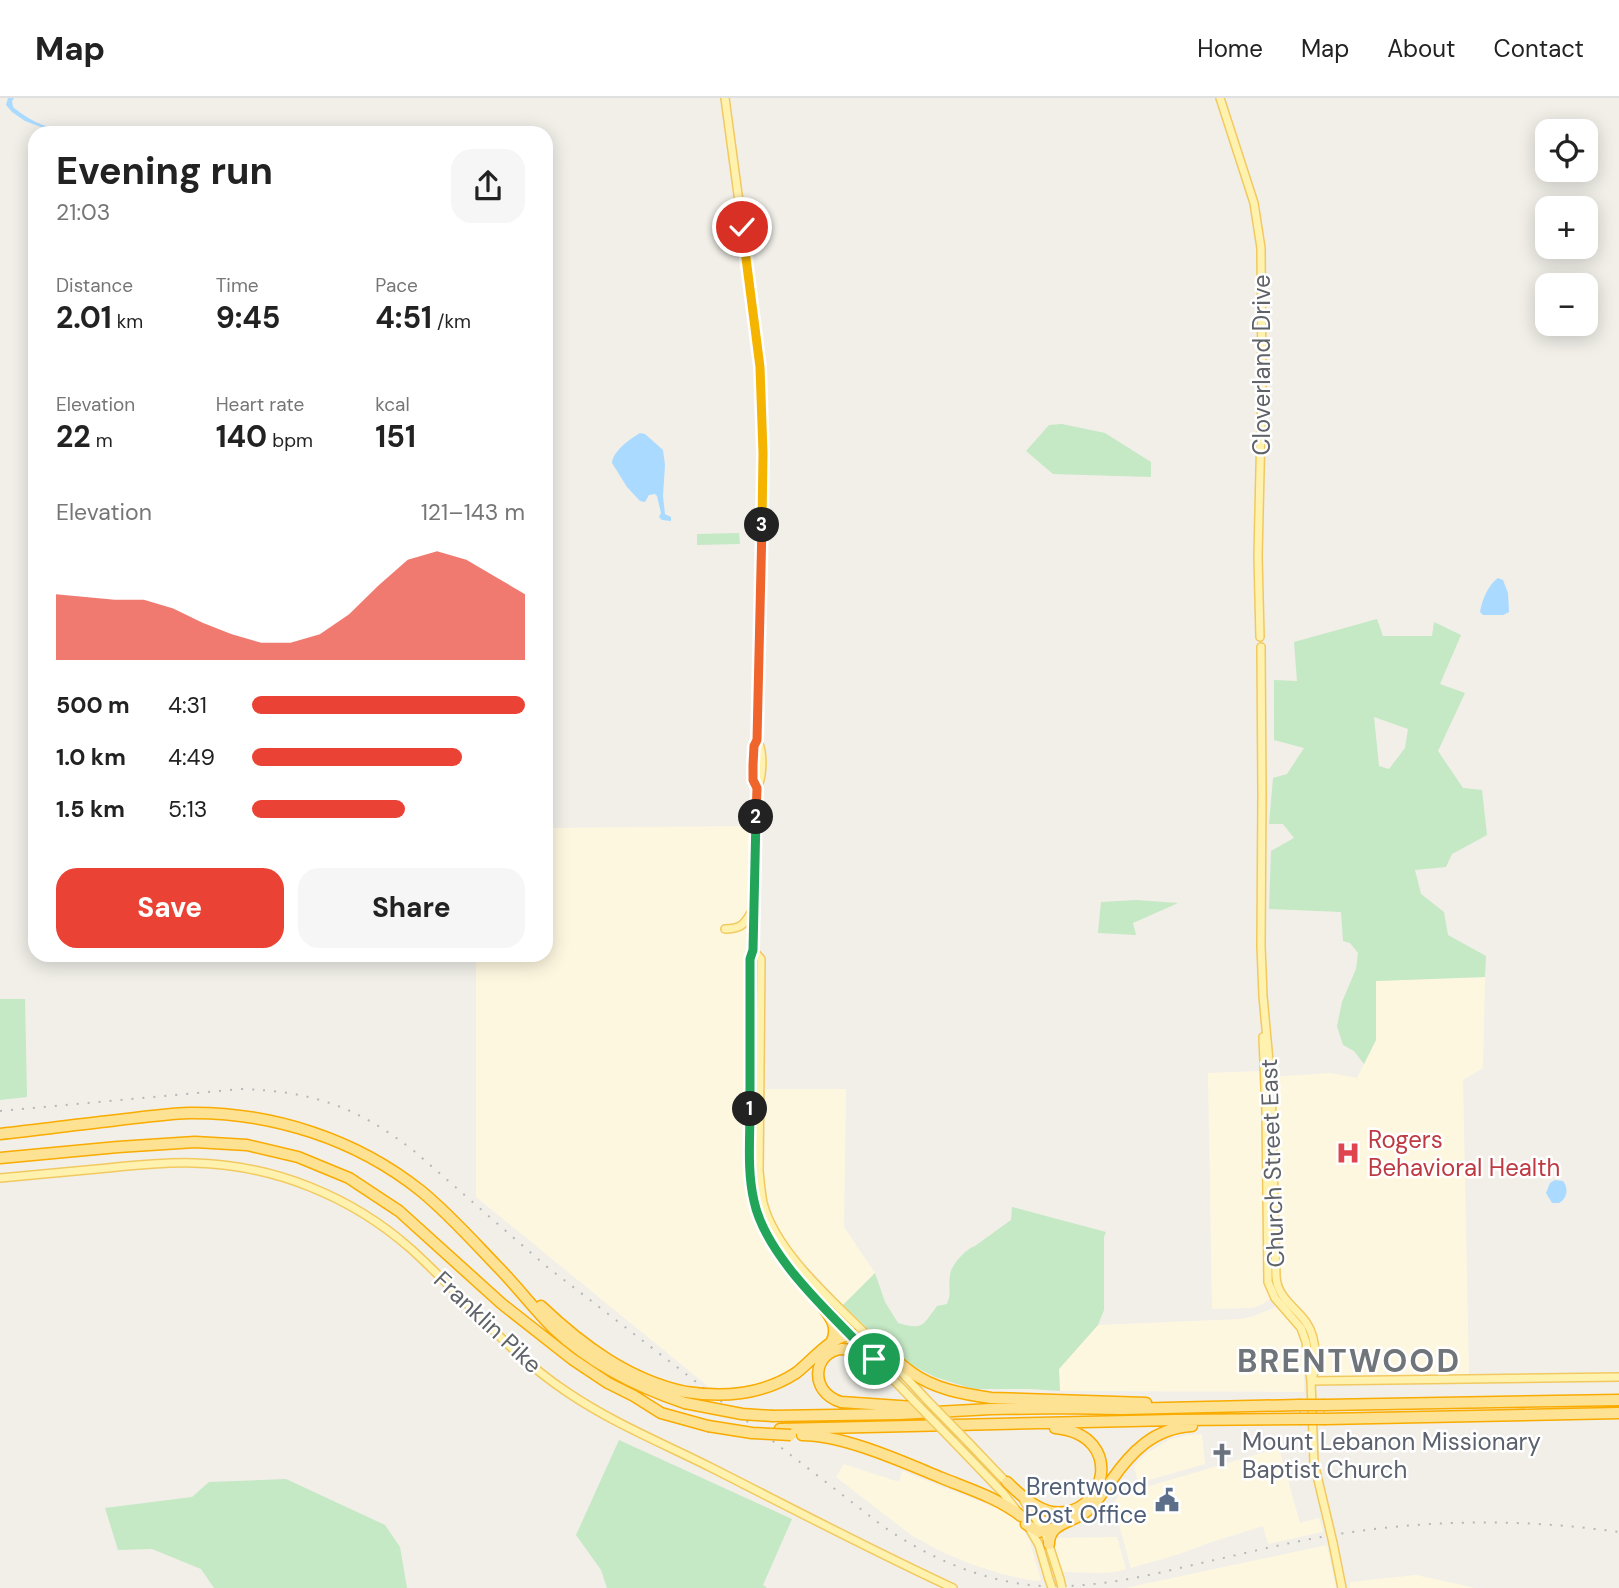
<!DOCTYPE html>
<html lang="en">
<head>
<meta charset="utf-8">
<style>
  :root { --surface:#fff; --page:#f6f6f6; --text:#222; --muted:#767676; --line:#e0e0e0; --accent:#ea4335 }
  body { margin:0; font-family:"DM Sans",sans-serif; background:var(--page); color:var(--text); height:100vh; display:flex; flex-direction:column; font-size:26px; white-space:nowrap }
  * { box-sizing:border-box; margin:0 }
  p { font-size:23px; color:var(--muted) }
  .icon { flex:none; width:38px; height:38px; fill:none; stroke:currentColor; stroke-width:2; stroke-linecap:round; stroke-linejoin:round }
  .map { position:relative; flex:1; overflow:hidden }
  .drawer { position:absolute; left:28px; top:28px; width:525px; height:836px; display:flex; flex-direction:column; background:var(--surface); border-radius:21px; box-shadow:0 4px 18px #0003 }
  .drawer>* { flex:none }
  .tools { position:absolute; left:1535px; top:21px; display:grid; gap:14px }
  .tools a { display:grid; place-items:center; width:63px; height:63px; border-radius:14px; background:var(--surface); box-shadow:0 4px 18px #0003; font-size:35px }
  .pin { position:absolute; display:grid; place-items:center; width:60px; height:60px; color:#fff; margin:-30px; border:4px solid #fff; border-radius:50%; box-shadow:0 2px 7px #0007 }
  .km { position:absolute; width:35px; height:35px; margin:-18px; border-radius:50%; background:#222; color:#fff; font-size:19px; line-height:35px; text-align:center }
  .round { display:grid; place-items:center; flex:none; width:74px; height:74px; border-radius:21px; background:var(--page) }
  .head { display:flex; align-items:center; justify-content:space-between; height:119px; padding:0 28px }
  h1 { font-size:38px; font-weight:700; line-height:52px }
  .metrics { display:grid; grid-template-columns:repeat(3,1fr); gap:10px; height:119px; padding:7px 28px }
  .metrics div { display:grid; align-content:center }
  .metrics b { font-size:30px; font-weight:700 }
  .metrics small { font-size:19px; font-weight:400 }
  .metrics p { font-size:19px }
  .chart { height:196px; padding:14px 28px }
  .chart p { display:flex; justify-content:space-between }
  .chart svg { width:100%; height:126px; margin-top:7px; fill:var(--accent); opacity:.7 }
  .primary-button { display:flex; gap:14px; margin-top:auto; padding:14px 28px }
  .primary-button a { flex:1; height:80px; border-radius:21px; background:var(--accent); color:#fff; font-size:28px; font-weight:700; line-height:80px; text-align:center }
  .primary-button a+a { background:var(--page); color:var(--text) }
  ul { padding:0 28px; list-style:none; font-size:23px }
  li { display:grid; grid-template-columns:112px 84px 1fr; align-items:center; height:52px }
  li i { height:18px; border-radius:9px; background:var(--accent) }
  header { display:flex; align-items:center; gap:42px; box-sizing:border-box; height:98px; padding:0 35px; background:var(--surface); border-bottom:2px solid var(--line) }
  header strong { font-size:33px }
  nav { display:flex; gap:38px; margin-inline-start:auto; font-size:24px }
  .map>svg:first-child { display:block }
  .commercial { fill:#fef7e0 }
  .green { fill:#c5e8c5; fill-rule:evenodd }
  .water { fill:#aadaff }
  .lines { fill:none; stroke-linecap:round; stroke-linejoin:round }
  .major-casing { stroke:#f2c960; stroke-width:10 }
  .highway-casing { stroke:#f9ab00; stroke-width:13 }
  .major { stroke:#fff2af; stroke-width:7 }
  .highway { stroke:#fde293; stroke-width:10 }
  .rail { stroke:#b6b7b8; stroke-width:2; stroke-dasharray:2 9; stroke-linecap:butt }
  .major-bridge-casing { stroke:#f2c960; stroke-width:10; stroke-linecap:butt }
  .highway-bridge-casing { stroke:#f9ab00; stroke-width:13; stroke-linecap:butt }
  .major-bridge { stroke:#fff2af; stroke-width:7 }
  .highway-bridge { stroke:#fde293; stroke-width:10 }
  .split-1-casing { stroke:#fff; stroke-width:14 }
  .split-2-casing { stroke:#fff; stroke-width:14 }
  .split-3-casing { stroke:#fff; stroke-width:14 }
  .split-4-casing { stroke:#fff; stroke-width:14 }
  .split-1 { stroke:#22a559; stroke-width:9 }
  .split-2 { stroke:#22a559; stroke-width:9 }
  .split-3 { stroke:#f0652b; stroke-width:9 }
  .split-4 { stroke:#f5b400; stroke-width:9 }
  .labels { text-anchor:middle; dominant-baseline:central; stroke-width:5; stroke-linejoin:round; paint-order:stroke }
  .street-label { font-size:24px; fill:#5f6368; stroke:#fff }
  .health-label { font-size:24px; fill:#be3a42; stroke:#fff; text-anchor:start }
  .worship-label { font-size:24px; fill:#5b616d; stroke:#fff; text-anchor:start }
  .service-label { font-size:24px; fill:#4e5e75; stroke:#fff; text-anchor:end }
  .district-label { font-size:32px; font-weight:bold; letter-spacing:2px; fill:#70757a; stroke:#fff }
</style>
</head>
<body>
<header>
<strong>Map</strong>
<nav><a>Home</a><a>Map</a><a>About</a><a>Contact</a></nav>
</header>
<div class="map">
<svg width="1619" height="1490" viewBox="0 0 1619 1490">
  <rect width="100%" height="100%" fill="#f1efe8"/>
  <path class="commercial" d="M751,728L747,1085L756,1124L773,1160L829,1224L832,1233L828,1241L791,1271L780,1278L757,1287L745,1289L721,1290L709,1289L476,1099V858H546V730Z
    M1485,879L1483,970L1463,982L1469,1277L1319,1279V1247L1316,1235L1310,1225L1285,1197L1279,1181L1272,979L1330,975L1357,980L1376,942V883Z
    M1261,973L1264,1175L1266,1188L1270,1201L1259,1208L1251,1210L1212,1211L1208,975Z
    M765,991H846L844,1129L875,1175L843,1207L791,1151L784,1140L772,1117L765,1092L764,1080Z
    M1276,1209L1296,1230L1302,1244L1304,1255V1294L1060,1293L1059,1271L1098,1227L1241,1221L1254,1218Z
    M1202,1336L1205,1366L1138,1385L1134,1368L1147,1355L1171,1341L1189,1337Z
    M1279,1350L1300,1425L1319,1420L1323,1434L1268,1446L1263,1428L1215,1443L1176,1457L1131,1470L1114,1409L1115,1403L1118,1398L1122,1396Z
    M844,1366L899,1384L902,1373L1007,1414L1017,1423L1029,1441L1041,1482L1035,1483L1002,1476L971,1466L940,1453L911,1437L836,1379Z
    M1117,1439L1126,1471L1115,1474L1100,1475L1062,1474L1052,1440Z
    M1327,1447L1336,1490H1125Z
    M1416,1477L1475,1490H1350V1484Z"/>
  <path class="green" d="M1062,326L1105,335L1151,364V379L1053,376L1026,353L1049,327Z
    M739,435L740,446L697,447V436Z
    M1377,521L1383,538H1432L1434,524L1461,537L1440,586L1465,595L1438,653L1463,690L1482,692L1487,737L1452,756L1446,769L1415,772L1421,796L1444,814L1448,837L1486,858L1485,879L1376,883V942L1364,966L1354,953L1343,947L1337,928L1342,904L1356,871L1358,855L1350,845L1343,843L1341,814L1269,811L1271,753L1294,740L1283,726H1269L1273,680L1287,676L1304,650L1274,642V582L1297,583L1294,544ZM1374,619L1408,631L1405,650L1389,671L1379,668Z
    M1136,802L1178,805L1133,825L1136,837L1098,835L1101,804Z
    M0,901H25L27,999L0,1002Z
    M1012,1109L1106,1134L1104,1139V1212L1098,1227L1059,1271L1060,1293L1030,1291H973L935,1279L906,1264L887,1249L843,1207L875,1175L885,1204L898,1225C924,1232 922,1228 937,1208L947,1206C952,1193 948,1189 950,1177C951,1167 966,1151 975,1148L1011,1122Z
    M619,1342L792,1421L763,1487L767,1490H607L601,1472L576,1437Z
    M286,1381L385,1427L400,1449L407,1490H214L201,1471L152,1451L118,1452L105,1410L192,1399L209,1384Z"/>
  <path class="water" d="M8,0H14L12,3L13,9C25,19 43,30 59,30L63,35H57L25,23L12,14L6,7Z
    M640,335L645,336L663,352L665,367L663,398L665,416L671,419V423L662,422L659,419L661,415L657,398L655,396L649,397L645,404L640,403L627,389L612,365C613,353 630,341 640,335Z
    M1498,480L1503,482L1508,495L1509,514L1503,517H1483L1480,514C1482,502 1488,487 1498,480Z
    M1555,1082L1563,1083C1569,1090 1567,1101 1559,1105H1552L1546,1095L1550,1085Z"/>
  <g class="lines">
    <g class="major-casing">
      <path id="major" d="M725,0L756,230L761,294L763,355L757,642C764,653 763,678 757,690
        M1220,0L1254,105L1261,150L1262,287L1258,458L1260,539
        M1261,549L1262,695L1261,848L1263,898L1271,985L1276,1178C1277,1199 1294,1208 1306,1224C1312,1233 1315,1245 1315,1256C1316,1266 1315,1274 1311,1283
        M757,642C750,654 751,678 757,690L753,852L750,861L751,1089C760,1138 784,1166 818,1202
        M725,831C744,831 745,824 754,810
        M753,852L761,861L759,1073C760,1083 761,1094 763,1105C776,1155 834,1204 870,1240
        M1263,939L1266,1014L1268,1184L1275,1200L1301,1230L1306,1244L1311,1283L1314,1365L1330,1432
        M0,1080C36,1077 72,1073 108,1070C137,1067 165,1064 194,1065C274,1067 351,1098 411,1151C463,1198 508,1255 567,1294C611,1324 662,1345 710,1369C791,1410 871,1452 953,1490
        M830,1216L912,1301
        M892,1264L926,1301
        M1311,1283L1619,1279
        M954,1344L1003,1395L1017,1413
        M968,1344L1009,1387
        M1024,1403L1045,1435L1060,1481
        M1028,1428L1039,1447L1049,1481
        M1333,1445L1342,1490"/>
    </g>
    <g class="highway-casing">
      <path id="highway" d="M0,1036C37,1032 74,1027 110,1023C137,1020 163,1016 189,1015C272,1014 356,1041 421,1093C448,1115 472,1142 496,1167C516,1187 533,1210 553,1230C590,1265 637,1289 685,1305
        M0,1060L118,1049L195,1044L247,1047L298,1059L349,1080L399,1113L502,1206L572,1261L608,1285L634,1298L661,1315L708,1328
        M816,1200C826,1215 841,1226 831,1245
        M541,1208C582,1247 629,1282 686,1294
        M875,1246C887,1255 899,1265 911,1274C934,1291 963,1296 991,1300L1146,1305
        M874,1261C864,1257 853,1251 842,1251C813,1253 808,1294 841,1304L914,1309
        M796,1275C812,1263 833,1235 854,1237C860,1238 866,1240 871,1242
        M1325,1307L1619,1302
        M773,1318L899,1316L991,1311L1061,1310L1122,1311L1299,1307
        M1325,1321L1619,1315
        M780,1331L1175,1322L1299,1321
        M802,1337C844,1337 903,1364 942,1380C969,1391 998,1400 1021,1418
        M1007,1384C1019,1396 1035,1411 1052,1414C1105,1422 1128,1337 1055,1330
        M1026,1426L1039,1434L1054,1430
        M1049,1446C1049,1424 1073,1425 1087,1413C1097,1405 1103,1393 1111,1383C1131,1354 1154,1330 1192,1328"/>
    </g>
    <use href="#major" class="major"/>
    <use href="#highway" class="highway"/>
    <path class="rail" d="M0,1013L240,991C312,993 356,1008 414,1053L546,1168L884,1429C931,1461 984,1484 1041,1488C1092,1490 1139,1480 1188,1468C1238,1457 1288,1444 1339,1436C1432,1421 1526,1421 1619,1434"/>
    <g class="major-bridge-casing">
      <path id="major-bridge" d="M912,1301L954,1344
        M926,1301L968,1344
        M1330,1432L1333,1445
        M1049,1481L1052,1490
        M1060,1481L1062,1490"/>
    </g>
    <g class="highway-bridge-casing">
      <path id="highway-bridge" d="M686,1294C725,1300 762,1297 796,1275
        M685,1305L742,1316L773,1318
        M1299,1307H1325
        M1299,1321H1325
        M708,1328L752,1335L791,1337"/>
    </g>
    <use href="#major-bridge" class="major-bridge"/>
    <use href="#highway-bridge" class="highway-bridge"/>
  </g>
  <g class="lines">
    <g class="split-1-casing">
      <path id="split-1" d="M750,1011C750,1042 747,1073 754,1103C766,1160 835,1220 874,1261"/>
    </g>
    <g class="split-2-casing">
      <path id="split-2" d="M750,1011V861L753,852L756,719"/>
    </g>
    <g class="split-3-casing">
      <path id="split-3" d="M756,719L757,690L753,682V667L754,648L757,642L762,427"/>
    </g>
    <g class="split-4-casing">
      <path id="split-4" d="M742,129L760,269L763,355L762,427"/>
    </g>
    <use href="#split-1" class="split-1"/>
    <use href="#split-2" class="split-2"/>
    <use href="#split-3" class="split-3"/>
    <use href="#split-4" class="split-4"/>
  </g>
  <defs>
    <g id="hospital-bare" transform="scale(1.89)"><path d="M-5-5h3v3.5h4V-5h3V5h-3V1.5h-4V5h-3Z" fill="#e0444e" stroke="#fff" stroke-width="2.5" paint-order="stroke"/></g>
    <g id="church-bare" transform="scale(1.89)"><path d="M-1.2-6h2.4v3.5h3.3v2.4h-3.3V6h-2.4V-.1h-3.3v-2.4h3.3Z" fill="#6b7280" stroke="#fff" stroke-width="2.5" paint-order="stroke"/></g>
    <g id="civic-bare" transform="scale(1.89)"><path d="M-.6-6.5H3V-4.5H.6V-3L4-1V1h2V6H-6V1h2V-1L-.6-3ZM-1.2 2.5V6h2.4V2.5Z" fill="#5c6f8a" stroke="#fff" stroke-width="2.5" paint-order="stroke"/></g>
  </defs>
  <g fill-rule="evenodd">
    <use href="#hospital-bare" x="1348" y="1055"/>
    <use href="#church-bare" x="1222" y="1357"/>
    <use href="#civic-bare" x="1167" y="1402"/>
  </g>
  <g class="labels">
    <g class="street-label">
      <text transform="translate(1261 267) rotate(-90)">Cloverland Drive</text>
      <text transform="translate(1272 1065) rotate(-92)">Church Street East</text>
      <text transform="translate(488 1224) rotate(43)">Franklin Pike</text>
    </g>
    <g class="health-label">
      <text x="1368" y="1041">Rogers<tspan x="1368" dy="28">Behavioral Health</tspan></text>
    </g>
    <g class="worship-label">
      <text x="1242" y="1343">Mount Lebanon Missionary<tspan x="1242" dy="28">Baptist Church</tspan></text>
    </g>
    <g class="service-label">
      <text x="1147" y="1388">Brentwood<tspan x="1147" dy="28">Post Office</tspan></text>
    </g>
    <g class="district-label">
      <text x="1349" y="1263">BRENTWOOD</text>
    </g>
  </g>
</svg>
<div class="tools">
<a><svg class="icon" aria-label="locate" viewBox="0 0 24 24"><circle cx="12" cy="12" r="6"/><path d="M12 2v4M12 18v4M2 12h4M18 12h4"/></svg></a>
<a>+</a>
<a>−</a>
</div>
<div class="pin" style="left:874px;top:1261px;background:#1e9e55"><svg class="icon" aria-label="arrive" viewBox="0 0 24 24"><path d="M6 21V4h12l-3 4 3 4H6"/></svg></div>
<div class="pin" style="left:742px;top:129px;background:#d93025"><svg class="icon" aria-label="check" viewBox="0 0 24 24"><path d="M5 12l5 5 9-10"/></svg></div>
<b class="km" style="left:750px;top:1011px">1</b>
<b class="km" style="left:756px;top:719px">2</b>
<b class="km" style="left:762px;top:427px">3</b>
<section class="drawer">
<div class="head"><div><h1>Evening run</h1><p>21:03</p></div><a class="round"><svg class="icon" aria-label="share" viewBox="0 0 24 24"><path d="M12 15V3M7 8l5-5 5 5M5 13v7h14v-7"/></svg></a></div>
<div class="metrics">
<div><p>Distance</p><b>2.01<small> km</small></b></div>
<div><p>Time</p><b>9:45</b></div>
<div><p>Pace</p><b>4:51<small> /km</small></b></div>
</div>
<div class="metrics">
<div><p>Elevation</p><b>22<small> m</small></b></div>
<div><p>Heart rate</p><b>140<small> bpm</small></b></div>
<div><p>kcal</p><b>151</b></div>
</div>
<div class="chart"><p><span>Elevation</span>121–143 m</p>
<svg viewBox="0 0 160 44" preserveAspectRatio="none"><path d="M0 44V21L10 22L20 23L30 23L40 26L50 31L60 35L70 38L80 38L90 35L100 28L110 18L120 9L130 6L140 9L150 15L160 21V44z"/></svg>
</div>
<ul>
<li><b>500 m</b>4:31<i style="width:100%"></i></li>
<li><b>1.0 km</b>4:49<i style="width:77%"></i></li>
<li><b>1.5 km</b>5:13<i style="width:56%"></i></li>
</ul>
<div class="primary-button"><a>Save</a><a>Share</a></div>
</section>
</div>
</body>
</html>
